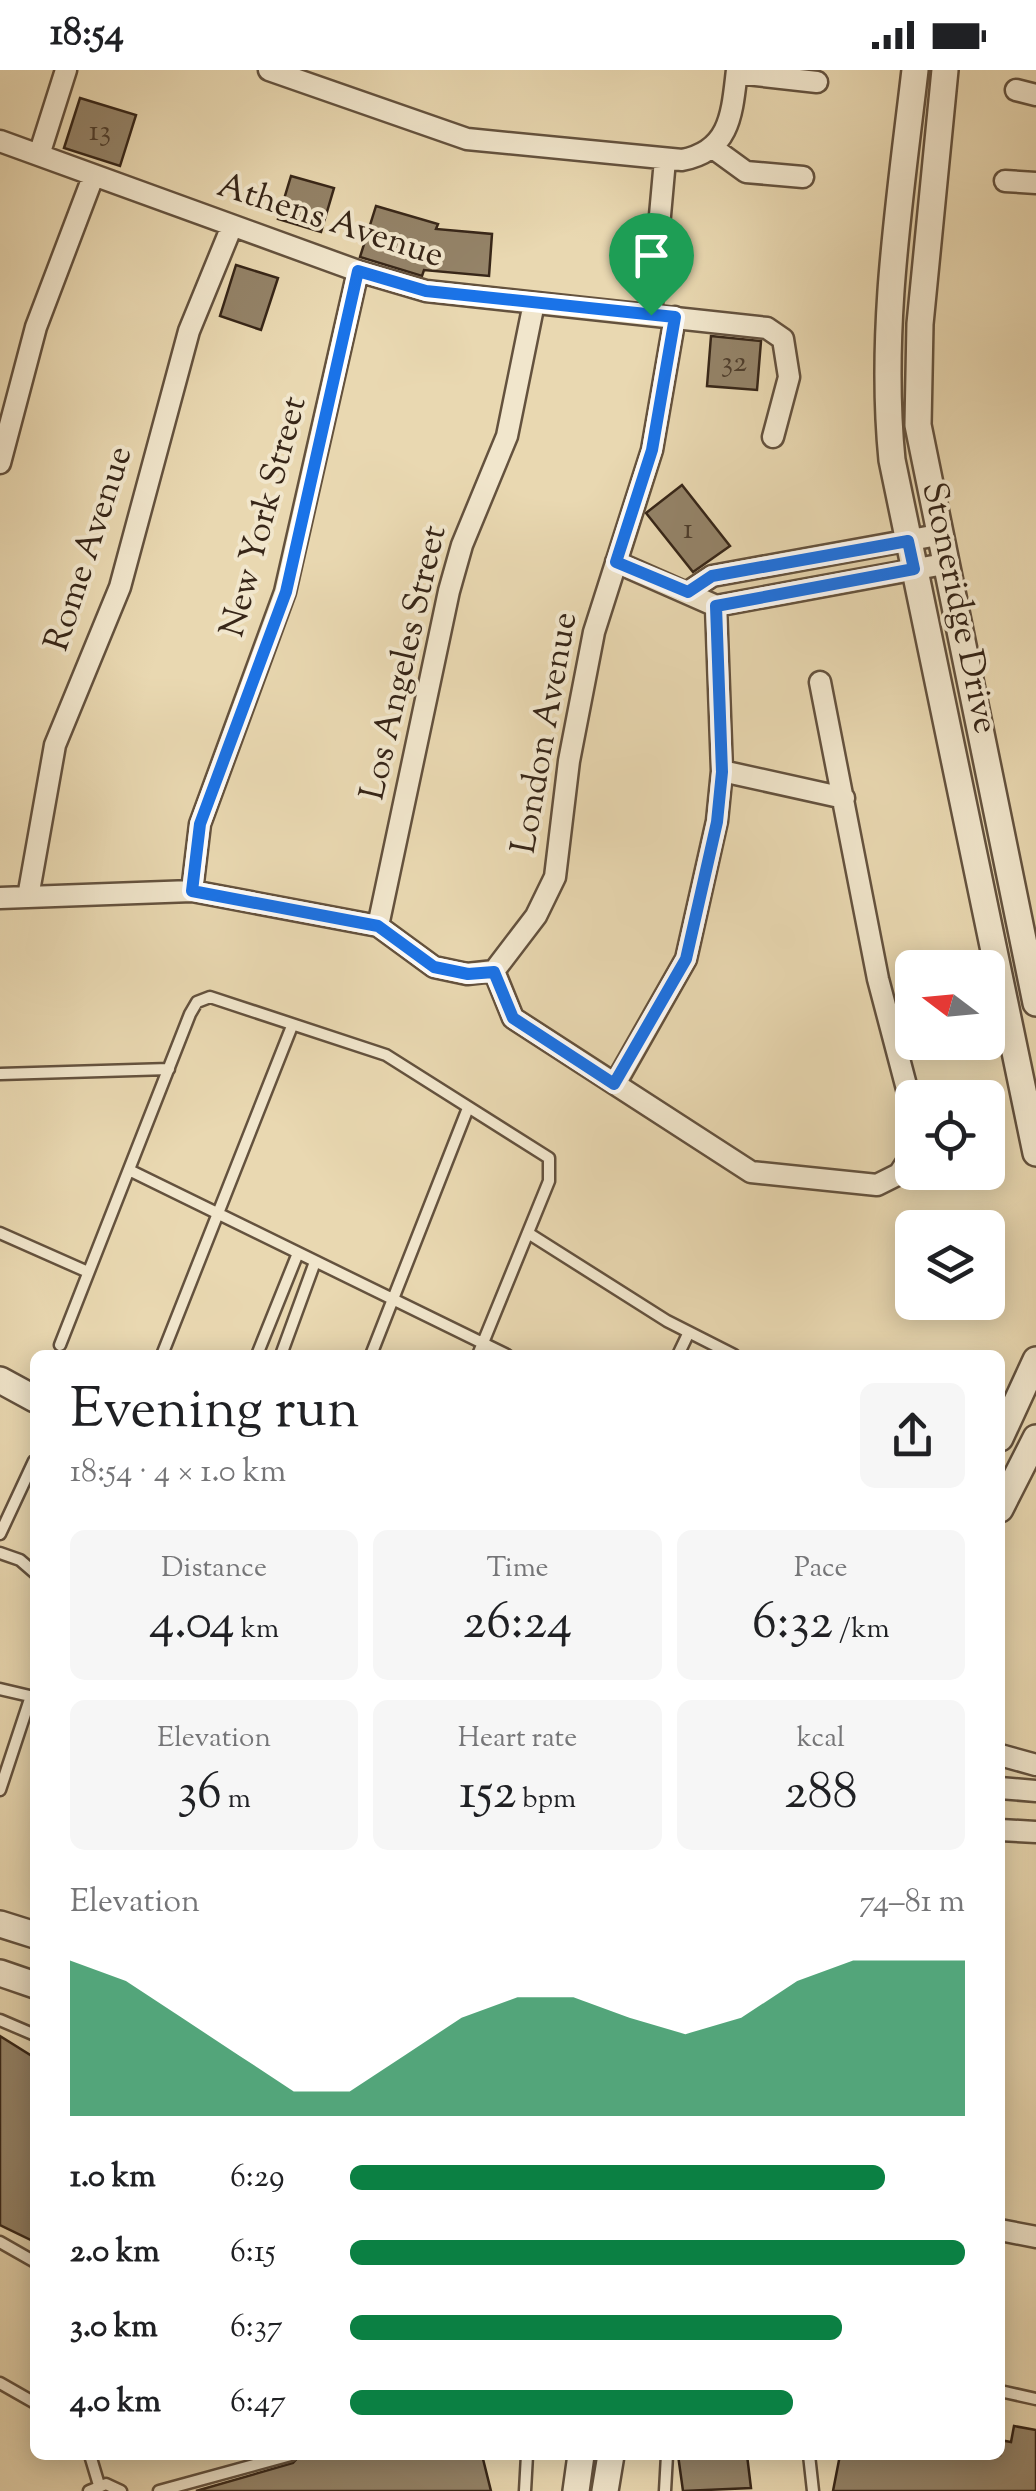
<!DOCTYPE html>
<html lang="en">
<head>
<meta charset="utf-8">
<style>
  :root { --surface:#fff; --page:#f6f6f6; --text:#202124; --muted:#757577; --accent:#0b8043 }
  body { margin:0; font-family:"Sorts Mill Goudy",serif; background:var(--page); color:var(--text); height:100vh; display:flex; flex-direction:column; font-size:38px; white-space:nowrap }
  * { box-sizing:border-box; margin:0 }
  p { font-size:32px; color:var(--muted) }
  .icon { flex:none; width:55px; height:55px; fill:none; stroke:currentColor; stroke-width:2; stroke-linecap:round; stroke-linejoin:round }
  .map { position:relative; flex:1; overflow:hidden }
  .sheet { position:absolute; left:30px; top:1280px; width:975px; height:1110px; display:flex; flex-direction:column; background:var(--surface); border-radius:15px; box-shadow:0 5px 25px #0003 }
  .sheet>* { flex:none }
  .needle { width:65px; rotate:286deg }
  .tools { position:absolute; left:895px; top:880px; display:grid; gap:20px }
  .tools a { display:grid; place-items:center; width:110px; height:110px; border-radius:15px; background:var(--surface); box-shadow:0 5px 25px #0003; font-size:50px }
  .pin { position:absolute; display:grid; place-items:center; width:85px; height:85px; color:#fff; margin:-102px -42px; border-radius:50% 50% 50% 0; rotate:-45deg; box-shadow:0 0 10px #0007 }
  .pin .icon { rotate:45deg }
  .round { display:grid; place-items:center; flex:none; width:105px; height:105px; border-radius:15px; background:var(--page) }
  .headline { display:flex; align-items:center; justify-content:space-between; height:170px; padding:0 40px }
  h1 { font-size:55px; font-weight:600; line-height:75px }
  .metrics { display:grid; grid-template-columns:repeat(3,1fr); gap:15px; height:170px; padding:10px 40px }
  .metrics div { display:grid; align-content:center; border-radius:15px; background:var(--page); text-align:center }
  .metrics b { font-size:50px; font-weight:600 }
  .metrics small { font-size:28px; font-weight:400 }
  .metrics p { font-size:28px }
  .chart { height:280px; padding:20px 40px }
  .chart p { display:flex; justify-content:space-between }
  .chart svg { width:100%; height:180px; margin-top:10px; fill:var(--accent); opacity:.7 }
  ul { padding:0 40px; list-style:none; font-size:32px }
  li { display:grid; grid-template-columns:160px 120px 1fr; align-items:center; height:75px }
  li i { height:25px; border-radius:12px; background:var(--accent) }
  .status { display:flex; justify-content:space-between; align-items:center; height:70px; padding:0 50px; background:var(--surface); direction:ltr }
  .status svg { height:28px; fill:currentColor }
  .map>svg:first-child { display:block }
  .building { fill:#948368; stroke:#372618; stroke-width:2.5 }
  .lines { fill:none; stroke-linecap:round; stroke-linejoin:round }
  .service-casing { stroke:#64523e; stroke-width:15 }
  .minor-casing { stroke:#64523e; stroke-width:25 }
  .tertiary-casing { stroke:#64523e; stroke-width:30 }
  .service { stroke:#f1e6cc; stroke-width:10 }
  .minor { stroke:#f1e6cc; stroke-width:20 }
  .tertiary { stroke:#f1e6cc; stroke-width:25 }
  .route-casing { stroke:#fff; stroke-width:20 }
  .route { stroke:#1a73e8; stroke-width:12 }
  .labels { text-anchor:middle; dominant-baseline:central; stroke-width:8; stroke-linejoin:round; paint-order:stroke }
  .number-label { font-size:30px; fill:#4e3d2c }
  .street-label { font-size:35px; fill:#372618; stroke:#f1e6cc }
</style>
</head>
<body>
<div class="status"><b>18:54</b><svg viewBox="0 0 49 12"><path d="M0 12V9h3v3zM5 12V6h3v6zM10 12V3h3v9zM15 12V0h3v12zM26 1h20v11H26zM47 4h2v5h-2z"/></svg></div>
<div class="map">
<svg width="1036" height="2421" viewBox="0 0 1036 2421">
  <rect width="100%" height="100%" fill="#e9d8b1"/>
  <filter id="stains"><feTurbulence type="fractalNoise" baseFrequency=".002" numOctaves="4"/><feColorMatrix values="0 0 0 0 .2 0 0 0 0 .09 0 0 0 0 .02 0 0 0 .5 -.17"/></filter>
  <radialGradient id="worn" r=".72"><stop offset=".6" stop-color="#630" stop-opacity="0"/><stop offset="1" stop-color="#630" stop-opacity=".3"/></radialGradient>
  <path class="building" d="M80,28L136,45L120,96L64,78Z
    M291,106L334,118L321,162L278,149Z
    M376,136L438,154L436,159L492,164L489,206L424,200L422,206L360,187Z
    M236,195L278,208L261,260L220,246Z
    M711,266L761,271L757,320L707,316Z
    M682,415L730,476L693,502L646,443Z
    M0,1966L35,1988V2172L0,2155Z
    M1014,2356L1036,2360V2421H833L840,2385H1000V2370L1011,2372Z
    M300,2385H482L491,2421H196L293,2393Z
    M678,2385H747L751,2418L683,2421Z"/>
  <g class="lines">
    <g class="service-casing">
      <path id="service" d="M0,1004L169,999
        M129,1100L507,1285
        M0,1163L88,1202
        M528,1163L667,1251L734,1285
        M60,1275L190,944L197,932L210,927L386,985L549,1088V1111L478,1285
        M162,1285L292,956
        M257,1285L298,1183
        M281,1285L315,1192
        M371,1285L468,1038
        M678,1285L689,1262
        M0,1464L34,1391
        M0,1483L20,1490L35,1503
        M0,1619L34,1627
        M0,1720L31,1626
        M0,1950L35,1965
        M0,2172L35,2192
        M0,2313L35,2333
        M1000,2321L1036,2329
        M90,2385L99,2415
        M809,2385L813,2421
        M89,2421L106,2414L121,2421
        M159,2421L291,2385
        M525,2421L527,2385
        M665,2421L667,2385"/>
    </g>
    <g class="minor-casing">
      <path id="minor" d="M269,0L467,69L682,90C731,81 732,42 737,0
        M737,3L817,12
        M1016,20L1036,25
        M0,71L358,201L426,221L767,258L783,269L789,307L773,367
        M713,78L746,102L803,107
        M39,85L66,0
        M1005,111L1036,113
        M651,245L665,90
        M0,393L36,257L93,107
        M616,492L716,536L944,494
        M688,522L712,506L938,465
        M820,612L878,909L912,1038
        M722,701L844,728
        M192,821L200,754L285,522L358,201
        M28,827L55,675L120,517L189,261L232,156
        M0,828L192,821L378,856L434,897L467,904L494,901
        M378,856L449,521L462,475L507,366L534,233
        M494,901L536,846L555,807L569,691L594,562L652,380L675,247
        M494,901L513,948L751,1102L877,1115L899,1104L912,1084
        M615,1014L686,889L717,751L722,701L716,536
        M1000,1685L1036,1695
        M1000,1718L1036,1721
        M1000,1760L1036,1762
        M1000,2160L1036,2167"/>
    </g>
    <g class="tertiary-casing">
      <path id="tertiary" d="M915,0C900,129 879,260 892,390L1036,1083
        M945,0L920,254L918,355L1036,933
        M0,1310L35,1329
        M1000,1368L1036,1290
        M1000,1439L1036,1368
        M0,1854L35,1865
        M0,1903L35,1915
        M576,2421L581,2385
        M605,2421L611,2385"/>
    </g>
    <use href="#service" class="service"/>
    <use href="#minor" class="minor"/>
    <use href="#tertiary" class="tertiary"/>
  </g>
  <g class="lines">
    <g class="route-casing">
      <path id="route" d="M358,201L426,221L675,247L652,380L616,492L688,522L712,506L908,471L914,499L716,536L722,702L717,752L686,889L614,1014L513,948L494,902L468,904L434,897L378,856L192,821L200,754L286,522Z"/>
    </g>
    <use href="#route" class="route"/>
  </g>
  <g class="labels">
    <g class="number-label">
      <text x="100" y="62">13</text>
      <text x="734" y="293">32</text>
      <text x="688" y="460">1</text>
    </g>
    <g class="street-label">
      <text transform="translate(330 152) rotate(18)">Athens Avenue</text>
      <text transform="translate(265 447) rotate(-75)">New York Street</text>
      <text transform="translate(90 479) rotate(-72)">Rome Avenue</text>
      <text transform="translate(958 538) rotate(78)">Stoneridge Drive</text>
      <text transform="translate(405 593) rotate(-77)">Los Angeles Street</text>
      <text transform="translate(546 663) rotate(-80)">London Avenue</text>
    </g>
  </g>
  <rect width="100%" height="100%" filter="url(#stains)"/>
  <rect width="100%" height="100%" fill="url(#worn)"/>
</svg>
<div class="tools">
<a><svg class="needle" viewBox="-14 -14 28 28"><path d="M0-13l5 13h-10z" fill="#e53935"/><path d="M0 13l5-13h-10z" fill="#757577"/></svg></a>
<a><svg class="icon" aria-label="locate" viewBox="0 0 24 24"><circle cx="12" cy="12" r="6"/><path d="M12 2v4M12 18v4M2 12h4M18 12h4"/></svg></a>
<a><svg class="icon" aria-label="layers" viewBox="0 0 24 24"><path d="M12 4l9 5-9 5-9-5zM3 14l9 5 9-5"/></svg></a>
</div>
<div class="pin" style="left:651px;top:245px;background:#1e9e55"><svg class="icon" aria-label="arrive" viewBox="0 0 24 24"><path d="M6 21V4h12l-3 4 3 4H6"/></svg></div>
<section class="sheet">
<div class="headline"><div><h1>Evening run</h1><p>18:54 · 4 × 1.0 km</p></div><a class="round"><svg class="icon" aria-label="share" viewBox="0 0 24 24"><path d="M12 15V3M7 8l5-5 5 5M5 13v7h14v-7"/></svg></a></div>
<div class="metrics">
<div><p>Distance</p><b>4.04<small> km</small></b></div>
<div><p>Time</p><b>26:24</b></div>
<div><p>Pace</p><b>6:32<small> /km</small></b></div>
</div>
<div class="metrics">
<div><p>Elevation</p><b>36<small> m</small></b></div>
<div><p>Heart rate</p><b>152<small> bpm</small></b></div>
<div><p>kcal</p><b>288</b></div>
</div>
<div class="chart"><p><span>Elevation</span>74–81 m</p>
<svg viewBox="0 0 160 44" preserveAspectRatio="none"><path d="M0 44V6L10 11L20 20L30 29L40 38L50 38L60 29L70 20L80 15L90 15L100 20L110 24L120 20L130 11L140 6L150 6L160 6V44z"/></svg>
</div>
<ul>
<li><b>1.0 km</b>6:29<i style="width:87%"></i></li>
<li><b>2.0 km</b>6:15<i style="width:100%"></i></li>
<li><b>3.0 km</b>6:37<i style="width:80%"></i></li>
<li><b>4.0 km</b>6:47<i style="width:72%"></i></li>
</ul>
</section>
</div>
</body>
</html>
